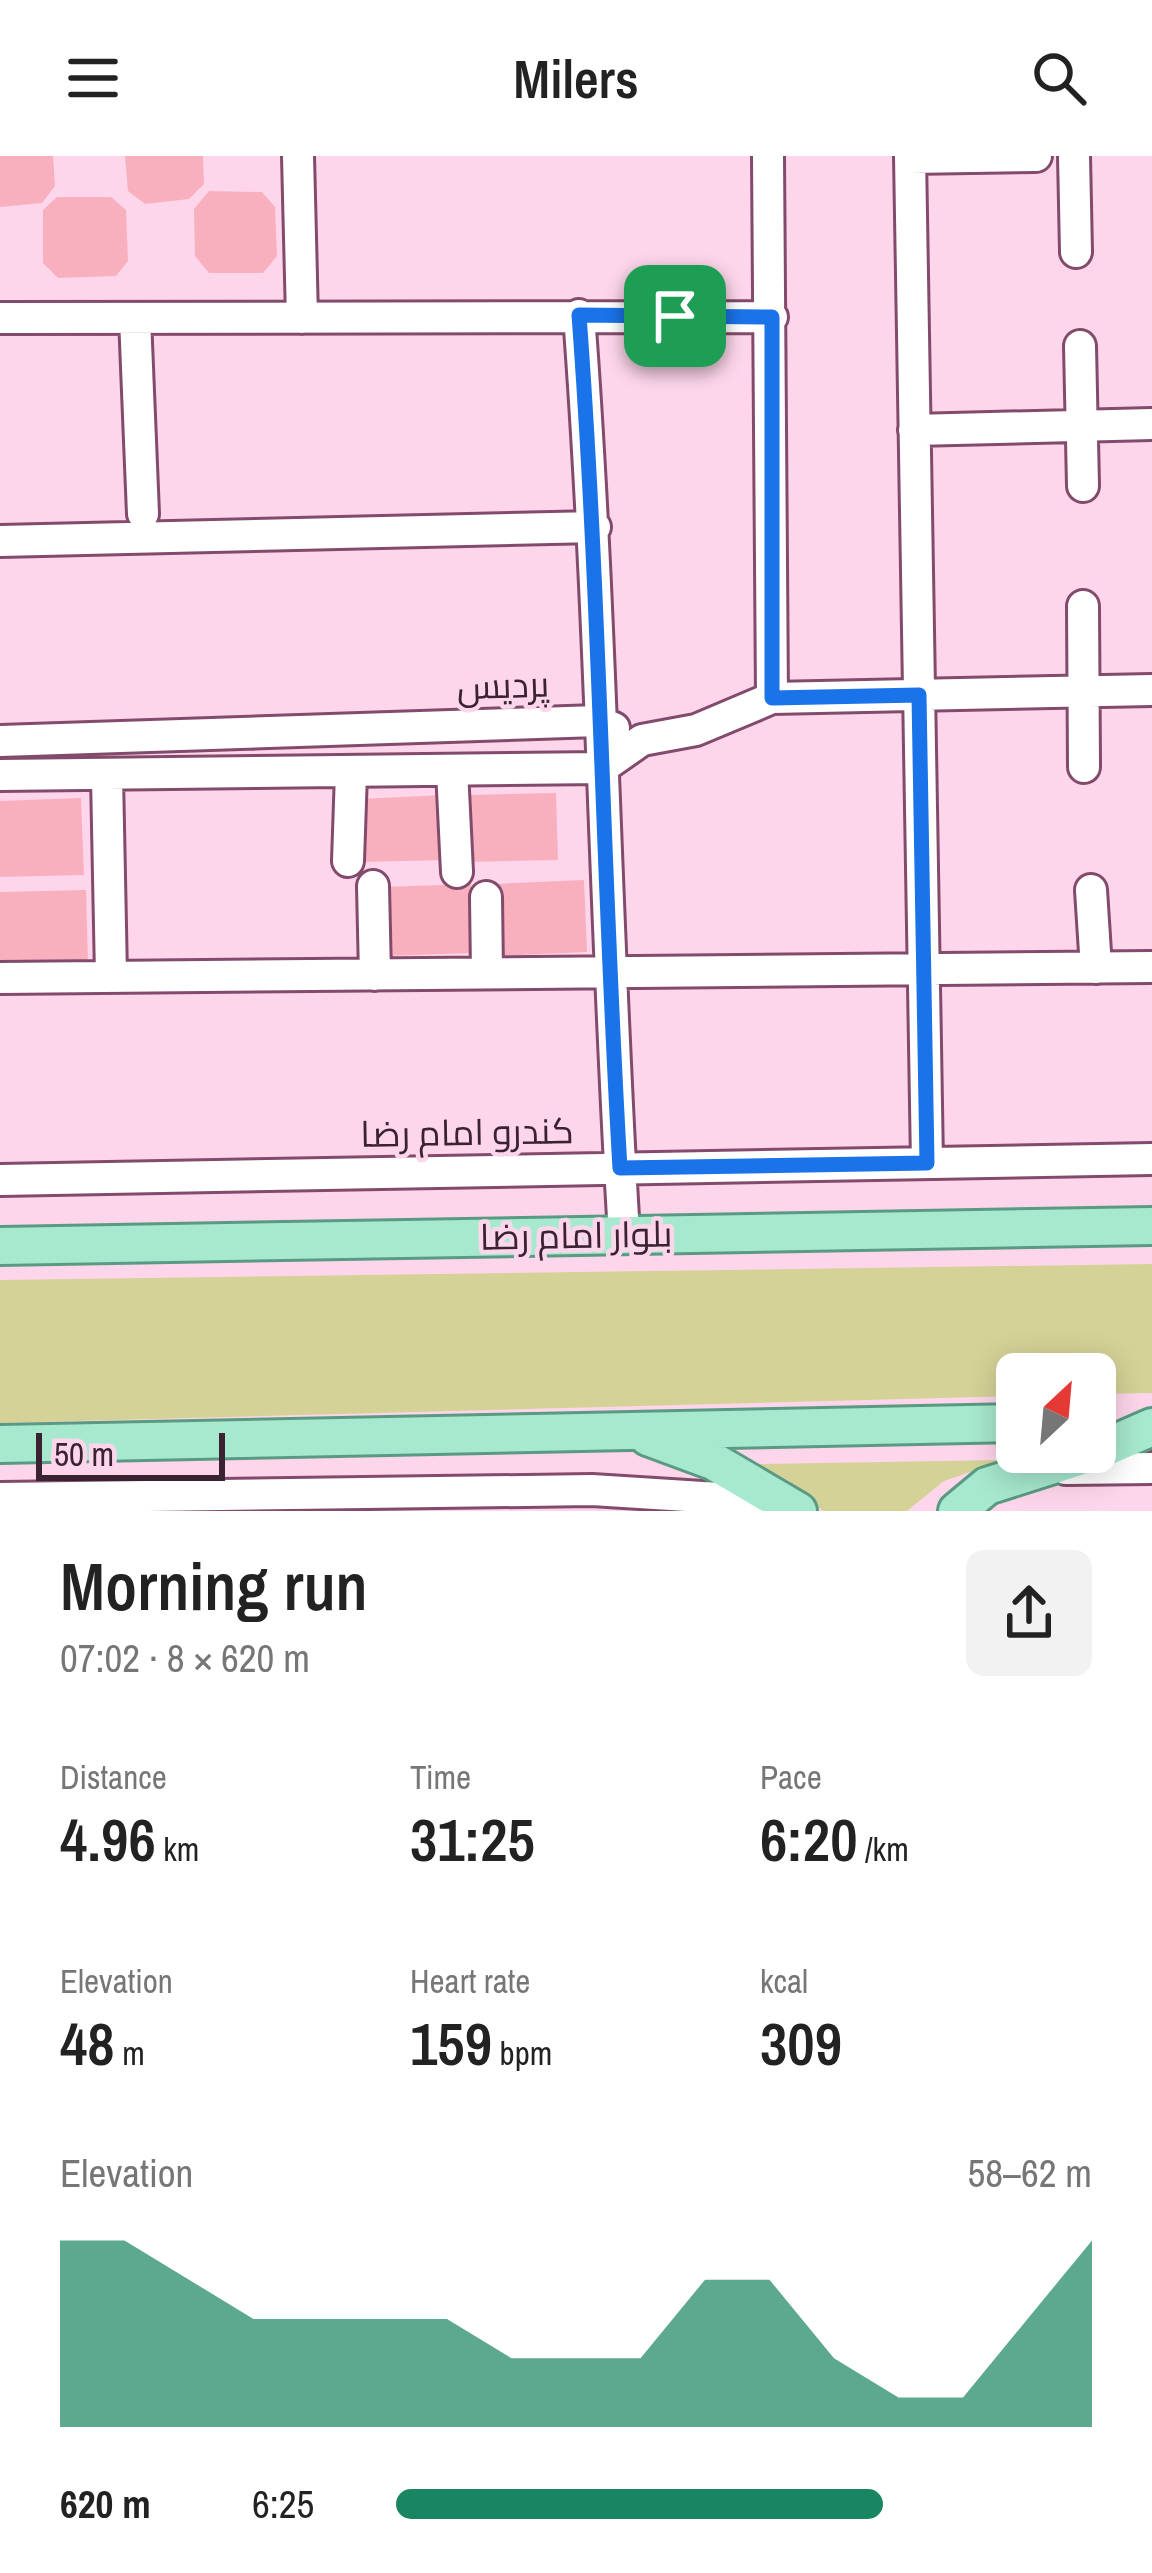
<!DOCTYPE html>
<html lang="en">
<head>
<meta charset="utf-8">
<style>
  :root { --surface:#fff; --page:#f2f2f2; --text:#222; --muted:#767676; --accent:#198562 }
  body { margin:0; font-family:"Archivo Narrow",Cairo,sans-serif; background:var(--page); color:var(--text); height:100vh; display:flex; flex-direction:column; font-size:45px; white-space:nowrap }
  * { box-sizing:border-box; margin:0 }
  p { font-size:39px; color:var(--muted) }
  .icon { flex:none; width:66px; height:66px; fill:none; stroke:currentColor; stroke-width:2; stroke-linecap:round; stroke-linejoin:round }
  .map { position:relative; height:1355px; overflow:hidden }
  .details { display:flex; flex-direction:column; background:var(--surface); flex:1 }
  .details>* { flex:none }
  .needle { width:78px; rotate:26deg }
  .tools { position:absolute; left:996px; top:1197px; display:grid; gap:24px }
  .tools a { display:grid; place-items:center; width:120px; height:120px; border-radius:18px; background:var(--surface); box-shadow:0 6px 30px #0003; font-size:60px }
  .scale { position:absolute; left:36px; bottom:30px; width:189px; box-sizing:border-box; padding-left:12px; border:6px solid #3a2230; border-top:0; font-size:33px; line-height:42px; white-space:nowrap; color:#3a2230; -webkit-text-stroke:9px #fed6eb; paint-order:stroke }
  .pin { position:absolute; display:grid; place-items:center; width:102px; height:102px; color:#fff; margin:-51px; border-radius:24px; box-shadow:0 6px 18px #0006 }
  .round { display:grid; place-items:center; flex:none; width:126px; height:126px; border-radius:18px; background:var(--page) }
  .summary { display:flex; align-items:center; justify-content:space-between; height:204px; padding:0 60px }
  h1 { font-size:66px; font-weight:600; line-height:90px }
  .figures { display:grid; grid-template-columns:repeat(3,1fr); gap:18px; height:204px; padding:12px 60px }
  .figures div { display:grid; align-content:center }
  .figures b { font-size:60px; font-weight:600 }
  .figures small { font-size:33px; font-weight:400 }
  .figures p { font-size:33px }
  .chart { height:336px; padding:24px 60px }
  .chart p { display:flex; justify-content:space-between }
  .chart svg { width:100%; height:216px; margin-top:12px; fill:var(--accent); opacity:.7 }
  ul { padding:0 60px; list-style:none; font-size:39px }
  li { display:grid; grid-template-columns:192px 144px 1fr; align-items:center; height:90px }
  li i { height:30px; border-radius:15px; background:var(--accent) }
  header { display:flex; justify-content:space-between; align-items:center; height:156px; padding:0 60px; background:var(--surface); font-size:54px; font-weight:600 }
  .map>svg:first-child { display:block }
  .green { fill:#d5d297 }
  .building { fill:#f8b0bf }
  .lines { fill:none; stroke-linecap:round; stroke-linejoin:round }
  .minor-casing { stroke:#834b6b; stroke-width:36 }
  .major-casing { stroke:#5a9a82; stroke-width:42 }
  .minor { stroke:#fff; stroke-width:30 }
  .major { stroke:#a7e9ce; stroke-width:36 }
  .route-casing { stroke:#fff; stroke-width:24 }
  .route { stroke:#1a73e8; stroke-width:15 }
  .labels { text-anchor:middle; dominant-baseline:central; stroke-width:9; stroke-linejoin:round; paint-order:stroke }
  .street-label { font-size:36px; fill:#3a2230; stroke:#fed6eb }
</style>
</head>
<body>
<header><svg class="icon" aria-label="menu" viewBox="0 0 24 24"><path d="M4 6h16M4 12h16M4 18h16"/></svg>Milers<svg class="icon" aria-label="search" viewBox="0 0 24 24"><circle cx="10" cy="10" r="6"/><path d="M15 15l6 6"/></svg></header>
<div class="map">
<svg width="1152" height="1355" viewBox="0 0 1152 1355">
  <rect width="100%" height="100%" fill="#fed6eb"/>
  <path class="green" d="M1152,1108V1237L1095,1238V1218H1017V1240L0,1267V1124Z
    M1063,1303L973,1315L944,1325L907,1355H823L789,1325L758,1308Z"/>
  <path class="building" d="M0,0H53L55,30L42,47L0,51Z
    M125,0H203L204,28L189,43L145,48L128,35Z
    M209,35L262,36L275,51L277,100L263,117H209L195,100L194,53Z
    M57,41H111L126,54L128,105L116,120L58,122L43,107V54Z
    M556,637L558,704L469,706L467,639Z
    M443,639L447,704L361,706L360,643Z
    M81,642L84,719L0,721V645Z
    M584,724L587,796L496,800L493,728Z
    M471,728L473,797L385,800L382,731Z
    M86,734L88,807L0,809V736Z"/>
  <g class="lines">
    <g class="minor-casing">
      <path id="minor" d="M298,0L302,162
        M768,0L772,542
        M910,0L927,1007
        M1074,0L1076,96
        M910,2L1036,0
        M579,159C602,465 605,772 624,1078
        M0,162L772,161
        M135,162L143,358
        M1080,190L1083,330
        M914,274L1152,268
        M0,385L595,371
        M1083,450L1084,611
        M0,585L597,565L614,572
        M452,614L457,716
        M0,619L602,612L642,584L696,574L772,542L1152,534
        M107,620L111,820
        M348,705L351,617
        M373,730L375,819
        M1091,734L1096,812
        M486,741L487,817
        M0,822L1152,811
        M0,1024L1152,1003
        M1066,1313L1152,1312
        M0,1342L592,1334L718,1342L754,1355"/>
    </g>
    <g class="major-casing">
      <path id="major" d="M0,1090L1152,1070
        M648,1281L713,1305L798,1355
        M0,1288L1017,1267
        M1095,1296L1152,1271
        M957,1355L987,1330L1094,1296"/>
    </g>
    <use href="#minor" class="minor"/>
    <use href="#major" class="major"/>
  </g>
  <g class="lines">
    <g class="route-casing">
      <path id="route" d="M579,159L772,161V542L919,539L927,1007L620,1012C603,728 600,443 579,159Z"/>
    </g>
    <use href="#route" class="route"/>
  </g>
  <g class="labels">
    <g class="street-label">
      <text transform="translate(503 529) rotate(-2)">پردیس</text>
      <text transform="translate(467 976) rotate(-1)">کندرو امام رضا</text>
      <text transform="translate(576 1079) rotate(-1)">بلوار امام رضا</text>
    </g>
  </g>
</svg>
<div class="tools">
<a><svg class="needle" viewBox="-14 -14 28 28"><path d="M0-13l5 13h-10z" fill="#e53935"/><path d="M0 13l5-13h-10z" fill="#767676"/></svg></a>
</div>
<div class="scale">50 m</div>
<div class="pin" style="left:675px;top:160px;background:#1e9e55"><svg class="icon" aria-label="arrive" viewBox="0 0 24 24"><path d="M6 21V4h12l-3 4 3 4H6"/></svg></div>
</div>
<section class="details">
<div class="summary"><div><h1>Morning run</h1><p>07:02 · 8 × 620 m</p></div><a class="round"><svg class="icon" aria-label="share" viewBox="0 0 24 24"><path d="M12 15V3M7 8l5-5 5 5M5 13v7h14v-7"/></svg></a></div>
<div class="figures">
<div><p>Distance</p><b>4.96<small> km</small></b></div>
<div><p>Time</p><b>31:25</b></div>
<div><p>Pace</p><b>6:20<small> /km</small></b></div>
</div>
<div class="figures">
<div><p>Elevation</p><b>48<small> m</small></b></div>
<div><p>Heart rate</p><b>159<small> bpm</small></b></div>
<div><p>kcal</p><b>309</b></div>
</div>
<div class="chart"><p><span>Elevation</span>58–62 m</p>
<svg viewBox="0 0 160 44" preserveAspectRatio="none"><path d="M0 44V6L10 6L20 14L30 22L40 22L50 22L60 22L70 30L80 30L90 30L100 14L110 14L120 30L130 38L140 38L150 22L160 6V44z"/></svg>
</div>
<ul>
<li><b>620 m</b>6:25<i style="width:70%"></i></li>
</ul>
</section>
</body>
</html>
